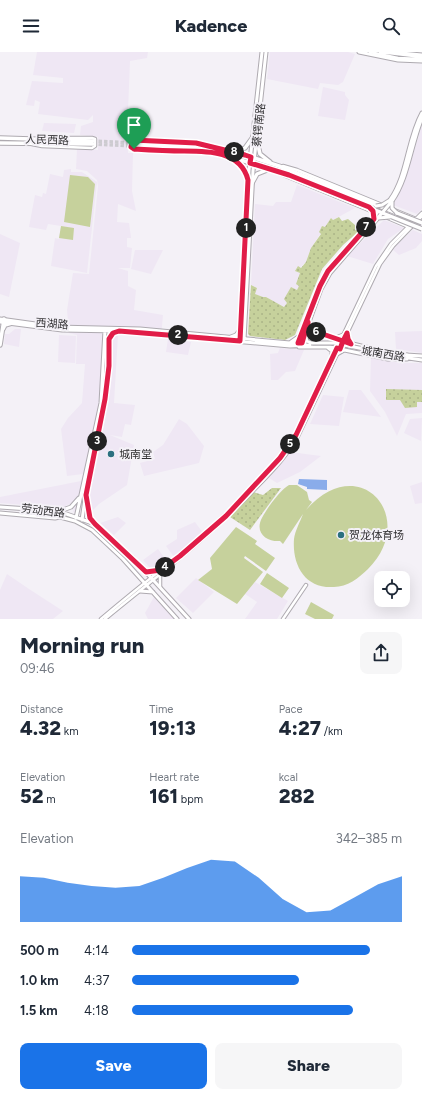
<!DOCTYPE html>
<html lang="en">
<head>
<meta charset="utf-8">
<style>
  :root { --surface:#fff; --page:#f6f6f7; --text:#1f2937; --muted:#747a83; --accent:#1a73e8 }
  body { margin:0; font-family:Figtree,"Noto Sans SC",sans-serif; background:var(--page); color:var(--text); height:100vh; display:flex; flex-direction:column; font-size:15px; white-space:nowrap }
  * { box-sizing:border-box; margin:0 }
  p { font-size:13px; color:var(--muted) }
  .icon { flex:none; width:22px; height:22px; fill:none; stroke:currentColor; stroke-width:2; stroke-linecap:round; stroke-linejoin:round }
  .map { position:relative; height:567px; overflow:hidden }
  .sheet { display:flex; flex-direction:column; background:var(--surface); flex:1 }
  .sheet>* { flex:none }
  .buttons { position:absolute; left:374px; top:519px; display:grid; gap:8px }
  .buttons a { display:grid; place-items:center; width:36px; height:36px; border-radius:8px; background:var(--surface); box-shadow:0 4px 16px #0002; font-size:20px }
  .pin { position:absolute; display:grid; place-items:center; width:34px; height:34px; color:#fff; margin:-41px -17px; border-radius:50% 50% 50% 0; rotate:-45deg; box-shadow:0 0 4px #0007 }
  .pin .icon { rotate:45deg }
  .km { position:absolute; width:20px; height:20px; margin:-10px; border-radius:50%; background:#222; color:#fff; font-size:11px; line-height:20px; text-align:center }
  .round { display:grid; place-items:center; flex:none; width:42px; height:42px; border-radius:8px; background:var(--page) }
  .overview { display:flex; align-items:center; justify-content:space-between; height:68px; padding:0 20px }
  h1 { font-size:22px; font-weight:800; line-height:30px }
  .figures { display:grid; grid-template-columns:repeat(3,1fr); gap:6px; height:68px; padding:4px 20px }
  .figures div { display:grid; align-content:center }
  .figures b { font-size:20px; font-weight:800 }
  .figures small { font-size:11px; font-weight:400 }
  .figures p { font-size:11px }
  .chart { height:112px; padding:8px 20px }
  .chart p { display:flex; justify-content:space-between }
  .chart svg { width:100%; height:72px; margin-top:4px; fill:var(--accent); opacity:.7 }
  .action { display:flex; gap:8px; margin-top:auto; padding:8px 20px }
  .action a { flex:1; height:46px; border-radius:8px; background:var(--accent); color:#fff; font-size:16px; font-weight:800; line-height:46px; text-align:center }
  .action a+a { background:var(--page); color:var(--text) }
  ul { padding:0 20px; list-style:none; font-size:13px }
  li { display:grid; grid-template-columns:64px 48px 1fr; align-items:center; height:30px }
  li i { height:10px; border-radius:5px; background:var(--accent) }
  header { display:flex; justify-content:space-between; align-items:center; height:52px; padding:0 20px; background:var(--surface); font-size:18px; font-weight:800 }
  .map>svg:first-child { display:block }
  .built { fill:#efe7f4 }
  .grass { fill:url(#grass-dots) }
  .pitch { fill:#c6d19c }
  .water { fill:#8aacea }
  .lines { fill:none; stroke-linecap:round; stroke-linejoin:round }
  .primary-tunnel { stroke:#cdcbd0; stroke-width:3.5; stroke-dasharray:3.5 2; stroke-linecap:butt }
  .tertiary-casing { stroke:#aeaab0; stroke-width:4.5 }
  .secondary-casing { stroke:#aeaab0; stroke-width:5 }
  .primary-casing { stroke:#aeaab0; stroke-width:5.5 }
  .tertiary { stroke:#fff; stroke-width:2.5 }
  .secondary { stroke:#fff; stroke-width:3 }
  .primary { stroke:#fff; stroke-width:3.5 }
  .secondary-bridge-casing { stroke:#aeaab0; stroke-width:5; stroke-linecap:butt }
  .primary-bridge-casing { stroke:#aeaab0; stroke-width:5.5; stroke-linecap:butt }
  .secondary-bridge { stroke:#fff; stroke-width:3 }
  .primary-bridge { stroke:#fff; stroke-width:3.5 }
  .route-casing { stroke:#fff; stroke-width:8 }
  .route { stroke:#e11d48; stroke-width:5 }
  .poi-dot { fill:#2b707f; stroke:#f4f1f7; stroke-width:1.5 }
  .labels { text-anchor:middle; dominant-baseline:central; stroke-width:4; stroke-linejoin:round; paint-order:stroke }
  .street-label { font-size:11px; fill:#323133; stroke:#f4f1f7 }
  .poi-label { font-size:11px; fill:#323133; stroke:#f4f1f7; text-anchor:start }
</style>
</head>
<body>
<header><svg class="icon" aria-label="menu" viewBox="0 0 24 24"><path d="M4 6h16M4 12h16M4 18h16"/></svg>Kadence<svg class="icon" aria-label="search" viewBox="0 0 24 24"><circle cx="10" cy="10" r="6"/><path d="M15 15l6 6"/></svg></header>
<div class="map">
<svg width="422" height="567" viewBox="0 0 422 567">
  <defs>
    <pattern id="grass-dots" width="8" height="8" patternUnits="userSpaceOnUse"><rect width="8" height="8" fill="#c6d19c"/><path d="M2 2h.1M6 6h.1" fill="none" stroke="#abb487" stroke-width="1.8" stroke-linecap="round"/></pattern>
  </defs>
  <rect width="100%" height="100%" fill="#f4f1f7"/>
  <path class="built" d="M37,0H148L147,6L130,9L127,83L128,101H133L132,139L136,159L118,152L117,170L129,171L131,186H127V195L132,196L130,216H118L128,219V234L136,238L134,258L163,263L161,286L118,283L114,351L135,353L131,373L125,372L122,385L110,383L134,393L127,433L99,452L88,463L73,460L76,449L61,456L0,451V445L81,429L83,422L67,424L61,377L68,366L82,351L85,312H76L77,283L69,281L67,258L73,221L89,222L98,134L97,128L87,119L76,117L77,97L98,98V85L80,83L81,74L93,70V63L88,68L38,62L40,50L35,48L34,54L26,53L32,29L63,31V26L33,23Z
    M270,0H348L355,2L343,30L338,33L320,31L318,37L267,27Z
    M323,35L345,40V43L349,48L345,68L318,64Z
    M44,71L76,72L74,81L42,79Z
    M422,73V157L417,162L393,153L405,128Z
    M71,117V120H82L97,130L87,221L51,214L55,186L59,187L61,174L48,172L46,178L29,175L35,143L42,145L43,141L46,142L50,122L63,125L64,118Z
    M297,133L355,156L333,168L331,166L311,196L306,210L296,219L300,221L299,234L297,239L291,235L288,250L284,255L266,245H263L254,242L257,236L251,233L255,152L273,154L276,150H291Z
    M384,168L404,176L388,187L373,212L347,204Z
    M413,178L422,182V189L416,196L399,203L392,197Z
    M0,182L20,191L9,245L0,242Z
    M135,198H163L151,222L131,217Z
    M15,277H21L19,295L4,292L5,282H9Z
    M422,279V301L396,297L395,280Z
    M59,283L76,284L75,311L58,310Z
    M168,287L191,290L188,303L166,300Z
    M280,296L304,298L295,319L286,320L278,328H271L270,302L278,301Z
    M371,305L400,311H422V361L406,362L397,384L385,360L370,339Z
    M349,338H361L381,365L343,360Z
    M323,343L344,345L339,374L310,372Z
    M422,366L421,389L404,381L410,367Z
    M179,367L187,372L204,394L199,411L144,424L140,411L155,407L153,400L163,393Z
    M290,400L321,404L300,420L277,431L269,426Z
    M422,430V451L415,452L410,434Z
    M118,465L126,471L114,483L100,471Z
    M195,470L203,481L174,505L166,494L177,487V478Z
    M158,497L167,509L152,518L143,508Z
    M7,522L29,537L63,559L53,567H0V538Z
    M196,526L214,540L193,561L176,546Z
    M255,530L288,549L277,567H245L257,550L245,542Z
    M154,545L176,567H148L145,561Z"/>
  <path class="grass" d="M339,165L342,169L348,167L355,173V178L359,179L343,193L322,217L295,283L285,288L250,284L248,282L251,233L257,236L255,242L263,245H266L284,255L287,251L284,247L291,235L297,238L299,234L296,232L300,221L295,219L298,214L301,216L306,210L311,196L321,182L319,180L322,174L325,175L331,166L333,168Z
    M386,337L422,338V350H417V355L405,356L400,348H386Z
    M272,436H281L250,478L230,465L253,440L263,443Z"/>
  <path class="pitch" d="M70,123L88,125L95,132L90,175L64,170Z
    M61,174L74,176L73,188L59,186Z
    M289,433H297L307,440L309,448L312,450L306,458C360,397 419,466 368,517C359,526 347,535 334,535C305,537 292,513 294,487C295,479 300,470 303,462L283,492L280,489C269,490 257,483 260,471C262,462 281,437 289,433Z
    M236,475L257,489L255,492L275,506L266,519L245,504L244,506L263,520L237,552L198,528L212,517L210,506Z
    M267,521L289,536L282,546L260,532Z
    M311,550L334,563L332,567H315L305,562Z"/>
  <path class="water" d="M299,427L327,428V438L307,437V435L298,432Z"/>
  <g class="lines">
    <path class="primary-tunnel" d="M93,89L133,91
      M93,92L133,94"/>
    <g class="tertiary-casing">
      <path id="tertiary" d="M370,0L398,6L422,7
        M380,0L422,5
        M32,92L42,94L92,96L95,94V87L92,86H37
        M193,98L134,97L132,96V90L135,88L177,89L208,94
        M283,114L297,118L416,167
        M276,120L381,163
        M388,166L409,175
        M160,524V535
        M101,567C151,524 205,486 251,437C268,420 284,404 296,383L376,214L391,192L422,161
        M105,567C155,526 206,487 251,441C268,423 286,406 298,384L380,212L393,194L422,164
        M283,567L306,533"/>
    </g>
    <g class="secondary-casing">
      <path id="secondary" d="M359,0L398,8L422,9
        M391,0L422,3
        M390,148C408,123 407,88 422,61
        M392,149C408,127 411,92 422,66
        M0,267L57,275L140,277L290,291H305
        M0,270L62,278L119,279L290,294L311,293
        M308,273C313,286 392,301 408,303
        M347,281L350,291
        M305,284L307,289L311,291
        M231,285L236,283L240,278
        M336,286L343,283
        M240,287L249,118L262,0
        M244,288L253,119L266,0
        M291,290L301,283
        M298,292L320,234L328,219L374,167
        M301,292L321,237L330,221L377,167
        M299,295H330L388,307H407
        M327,295L332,299V306
        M369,300L422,308
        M337,302L344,298
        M406,303L422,304
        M86,448L90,466L94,471
        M0,455L58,459L95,472L132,505L189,567
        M60,459L71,455L79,446
        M0,461L55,466L60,465L75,469L92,478L123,507L177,567
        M76,466L101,351L105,278
        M82,468L88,426L99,383L105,347L109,314V278
        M146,520L161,518
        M140,539L153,540"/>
    </g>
    <g class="primary-casing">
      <path id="primary" d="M0,86L93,89
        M257,89L260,102L270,110
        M0,91L93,92
        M133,91L215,96L245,103L279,114L397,161
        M133,94L189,96L231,105L289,123L380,160
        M235,100L245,96L253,85
        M235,108L244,116L248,128
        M252,131L257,122L267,118
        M3,277L5,273L12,271
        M0,293L4,267"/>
    </g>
    <use href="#tertiary" class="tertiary"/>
    <use href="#secondary" class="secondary"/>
    <use href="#primary" class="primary"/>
    <g class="secondary-bridge-casing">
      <path id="secondary-bridge" d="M392,149V156L397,161
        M376,154L382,153L390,148
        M369,155L374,161V167
        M378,166L390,165
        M377,167L392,149
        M311,291H334L369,298"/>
    </g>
    <g class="primary-bridge-casing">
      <path id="primary-bridge" d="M380,160L422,177
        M397,161L422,171"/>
    </g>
    <use href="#secondary-bridge" class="secondary-bridge"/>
    <use href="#primary-bridge" class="primary-bridge"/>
  </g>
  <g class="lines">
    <g class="route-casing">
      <path id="route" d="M134,97C150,98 167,99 184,99C208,99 241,99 248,128L240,289L119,279L113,281L109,287V314L105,347L86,443L90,466L95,472L146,520L161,518L180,504L226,464L280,406L296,383L337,296L340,297L343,289L351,292L348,287L347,281L343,289L311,278L308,274V270L302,291H298L320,234L328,219L374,167L373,159L369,155L289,123L250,111L251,105L245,103L196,91L133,88L131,95L134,97"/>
    </g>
    <use href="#route" class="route"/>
  </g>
  <g class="poi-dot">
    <circle cx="111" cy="402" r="4"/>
    <circle cx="341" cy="483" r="4"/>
  </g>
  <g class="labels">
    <g class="street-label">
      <text transform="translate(259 73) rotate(-84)">蔡锷南路</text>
      <text transform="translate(47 88) rotate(2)">人民西路</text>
      <text transform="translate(52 272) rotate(4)">西湖路</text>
      <text transform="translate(383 302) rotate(10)">城南西路</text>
      <text transform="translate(43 459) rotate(7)">劳动西路</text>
    </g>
    <g class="poi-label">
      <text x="119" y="402">城南堂</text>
      <text x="349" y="483">贺龙体育场</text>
    </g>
  </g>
</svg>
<div class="buttons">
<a><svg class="icon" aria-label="locate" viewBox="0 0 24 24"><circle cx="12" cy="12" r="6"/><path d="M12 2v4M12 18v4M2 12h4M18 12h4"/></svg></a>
</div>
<div class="pin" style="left:134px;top:97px;background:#1e9e55"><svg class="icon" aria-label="arrive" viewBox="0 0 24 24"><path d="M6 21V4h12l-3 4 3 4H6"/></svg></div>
<b class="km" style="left:246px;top:176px">1</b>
<b class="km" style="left:178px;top:283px">2</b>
<b class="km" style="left:97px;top:389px">3</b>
<b class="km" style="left:165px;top:515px">4</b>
<b class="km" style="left:290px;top:392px">5</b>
<b class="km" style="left:316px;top:280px">6</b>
<b class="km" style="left:366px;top:175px">7</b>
<b class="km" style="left:234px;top:100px">8</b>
</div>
<section class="sheet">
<div class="overview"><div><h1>Morning run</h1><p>09:46</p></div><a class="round"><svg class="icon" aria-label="share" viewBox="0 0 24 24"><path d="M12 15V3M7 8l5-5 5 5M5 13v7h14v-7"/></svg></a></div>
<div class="figures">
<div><p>Distance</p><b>4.32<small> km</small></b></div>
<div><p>Time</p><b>19:13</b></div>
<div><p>Pace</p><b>4:27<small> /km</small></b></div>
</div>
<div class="figures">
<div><p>Elevation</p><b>52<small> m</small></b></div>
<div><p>Heart rate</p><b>161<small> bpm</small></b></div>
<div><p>kcal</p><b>282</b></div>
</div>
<div class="chart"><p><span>Elevation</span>342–385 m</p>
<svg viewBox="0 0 160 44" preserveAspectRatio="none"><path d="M0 44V16L10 17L20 20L30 22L40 23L50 22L60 17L70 11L80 6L90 7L100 17L110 30L120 38L130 37L140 29L150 21L160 16V44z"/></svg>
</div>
<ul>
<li><b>500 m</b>4:14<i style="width:88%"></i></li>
<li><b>1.0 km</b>4:37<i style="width:62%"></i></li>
<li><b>1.5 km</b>4:18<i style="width:82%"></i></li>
</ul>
<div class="action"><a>Save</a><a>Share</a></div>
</section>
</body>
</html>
